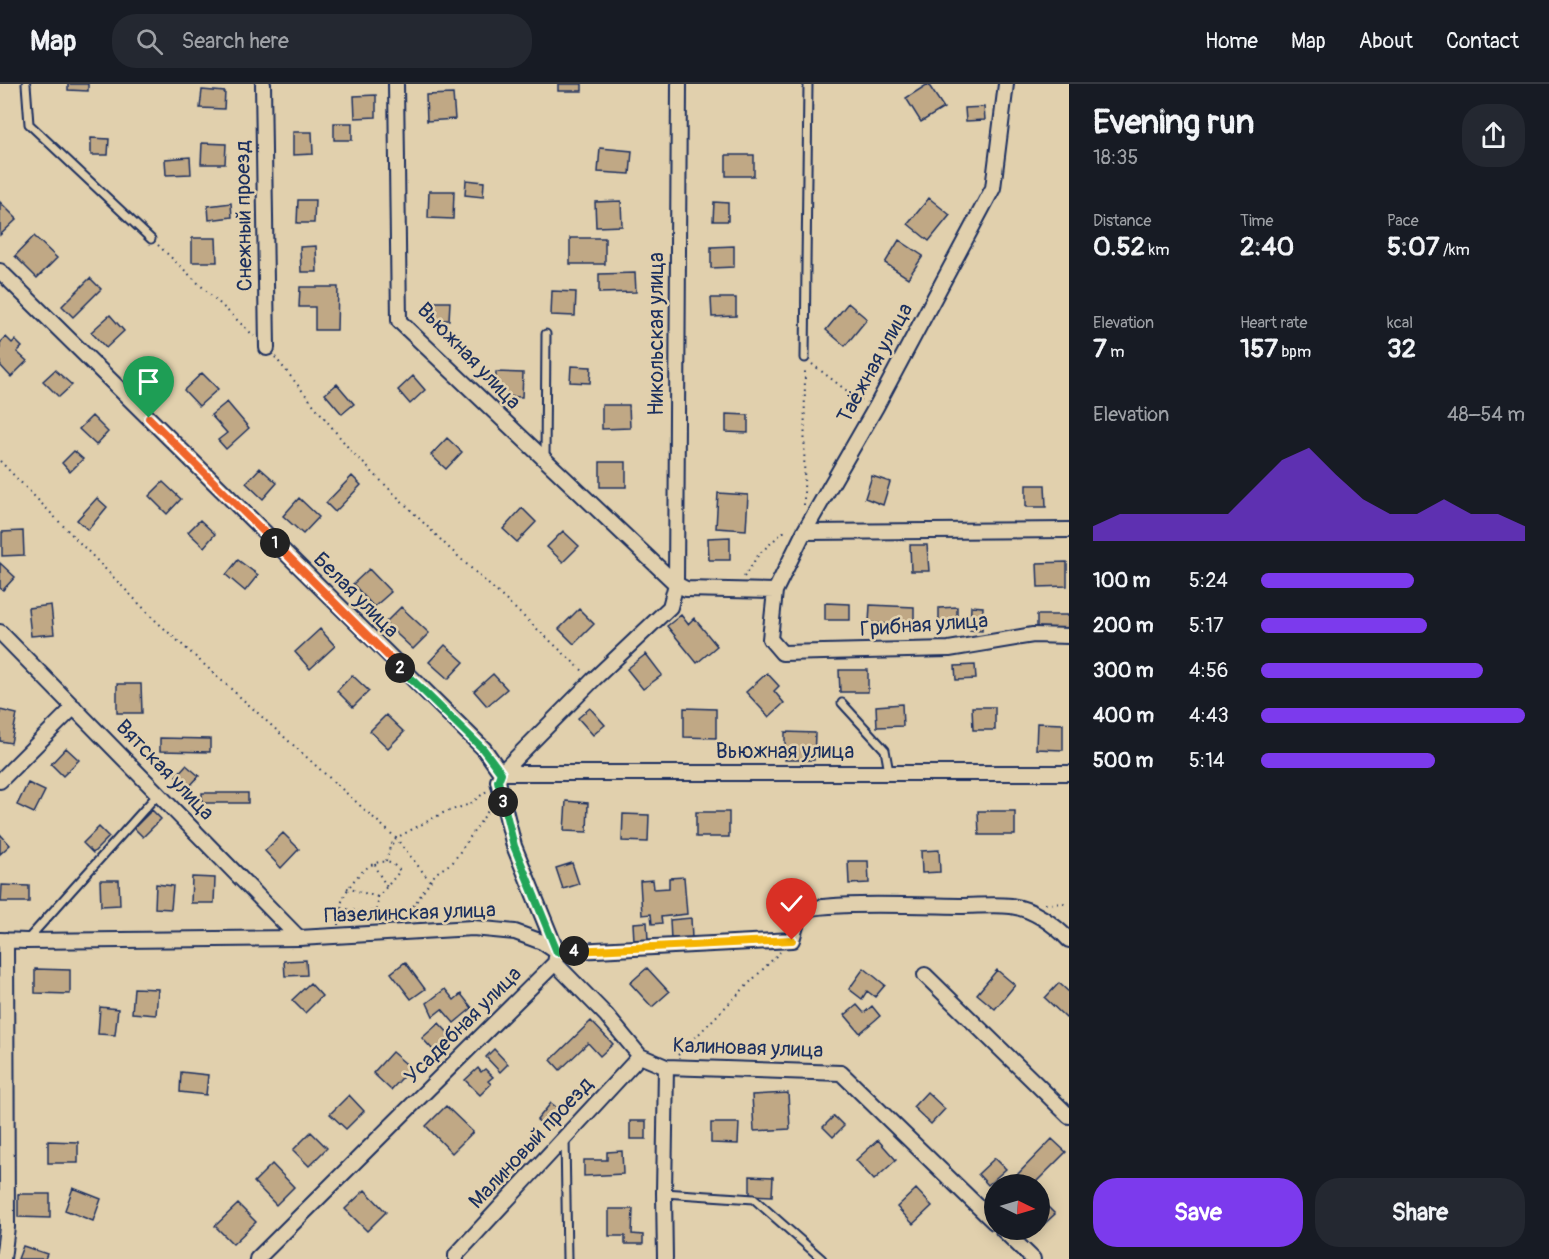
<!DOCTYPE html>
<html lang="en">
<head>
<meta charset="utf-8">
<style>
  :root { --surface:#171b24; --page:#242831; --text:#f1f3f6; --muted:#9ea1a6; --line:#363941; --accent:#7c3aed }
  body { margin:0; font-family:Pangolin,sans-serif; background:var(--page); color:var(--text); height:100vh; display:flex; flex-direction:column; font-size:22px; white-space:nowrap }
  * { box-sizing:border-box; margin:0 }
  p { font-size:20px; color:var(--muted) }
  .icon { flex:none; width:33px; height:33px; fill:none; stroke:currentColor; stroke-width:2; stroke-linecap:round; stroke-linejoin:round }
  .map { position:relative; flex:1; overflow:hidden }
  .panel { display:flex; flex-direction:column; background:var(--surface); width:480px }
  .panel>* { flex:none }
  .needle { width:39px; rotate:95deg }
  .tools { position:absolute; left:984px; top:1090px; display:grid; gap:12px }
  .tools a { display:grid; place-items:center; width:66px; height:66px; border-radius:50%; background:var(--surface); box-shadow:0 3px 15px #0003; font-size:30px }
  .pin { position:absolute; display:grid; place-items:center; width:51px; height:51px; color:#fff; margin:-62px -26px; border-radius:50% 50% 50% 0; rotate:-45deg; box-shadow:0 0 6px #0007 }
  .pin .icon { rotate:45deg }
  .km { position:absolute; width:30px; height:30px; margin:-15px; border-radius:50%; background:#222; color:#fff; font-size:16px; line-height:30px; text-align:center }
  .round { display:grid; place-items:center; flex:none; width:63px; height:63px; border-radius:24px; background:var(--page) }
  .summary { display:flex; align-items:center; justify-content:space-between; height:102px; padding:0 24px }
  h1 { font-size:33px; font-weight:700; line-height:45px }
  .stats { display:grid; grid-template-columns:repeat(3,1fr); gap:9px; height:102px; padding:6px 24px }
  .stats div { display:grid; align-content:center }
  .stats b { font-size:26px; font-weight:700 }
  .stats small { font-size:16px; font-weight:400 }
  .stats p { font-size:16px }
  .chart { height:168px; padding:12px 24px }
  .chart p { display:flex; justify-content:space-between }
  .chart svg { width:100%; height:108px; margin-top:6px; fill:var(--accent); opacity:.7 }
  .cta { display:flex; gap:12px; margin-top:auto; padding:12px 24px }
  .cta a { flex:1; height:69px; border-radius:24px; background:var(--accent); color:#fff; font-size:24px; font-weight:700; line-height:69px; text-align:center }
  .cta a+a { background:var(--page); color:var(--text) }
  ul { padding:0 24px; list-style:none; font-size:20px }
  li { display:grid; grid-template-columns:96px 72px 1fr; align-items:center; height:45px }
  li i { height:15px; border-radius:8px; background:var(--accent) }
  header { display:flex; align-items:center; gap:36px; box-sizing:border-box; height:84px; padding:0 30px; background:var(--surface); border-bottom:2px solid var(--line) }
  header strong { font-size:28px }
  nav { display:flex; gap:33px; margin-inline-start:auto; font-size:21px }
  .search { width:420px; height:54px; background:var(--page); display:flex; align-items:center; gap:15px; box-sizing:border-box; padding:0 21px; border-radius:24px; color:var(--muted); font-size:22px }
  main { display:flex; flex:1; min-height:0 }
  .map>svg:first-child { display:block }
  .building { fill:#c0a885; stroke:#1b2f5e; stroke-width:1.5 }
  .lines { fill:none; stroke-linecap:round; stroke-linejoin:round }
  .lane-casing { stroke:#1b2f5e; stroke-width:11 }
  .street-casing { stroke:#1b2f5e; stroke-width:18 }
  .path { stroke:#1b2f5e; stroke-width:2; stroke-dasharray:1.5 4.5; stroke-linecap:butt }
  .lane { stroke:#e1d0ad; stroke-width:7 }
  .street { stroke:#e1d0ad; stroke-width:14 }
  .split-1-casing { stroke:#fff; stroke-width:12 }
  .split-2-casing { stroke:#fff; stroke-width:12 }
  .split-3-casing { stroke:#fff; stroke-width:12 }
  .split-4-casing { stroke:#fff; stroke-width:12 }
  .split-5-casing { stroke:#fff; stroke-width:12 }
  .split-6-casing { stroke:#fff; stroke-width:12 }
  .split-1 { stroke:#f0652b; stroke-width:8 }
  .split-2 { stroke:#f0652b; stroke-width:8 }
  .split-3 { stroke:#22a559; stroke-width:8 }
  .split-4 { stroke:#22a559; stroke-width:8 }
  .split-5 { stroke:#f5b400; stroke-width:8 }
  .split-6 { stroke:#f5b400; stroke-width:8 }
  .labels { text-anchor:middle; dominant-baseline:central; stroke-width:5; stroke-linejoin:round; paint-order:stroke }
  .street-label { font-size:21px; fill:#1b2f5e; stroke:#e1d0ad }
</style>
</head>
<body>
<header>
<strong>Map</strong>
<div class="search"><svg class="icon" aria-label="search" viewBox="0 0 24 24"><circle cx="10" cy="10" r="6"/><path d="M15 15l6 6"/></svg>Search here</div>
<nav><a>Home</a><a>Map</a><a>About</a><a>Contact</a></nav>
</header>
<main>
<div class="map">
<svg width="1069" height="1175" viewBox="0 0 1069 1175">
  <rect width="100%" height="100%" fill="#e1d0ad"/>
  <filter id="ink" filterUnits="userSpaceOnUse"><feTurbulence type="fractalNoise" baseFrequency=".0167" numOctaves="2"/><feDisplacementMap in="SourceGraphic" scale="12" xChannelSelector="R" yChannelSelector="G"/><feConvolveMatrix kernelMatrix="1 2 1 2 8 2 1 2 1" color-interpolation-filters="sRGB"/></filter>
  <g filter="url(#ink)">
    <path class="building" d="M68,0H88V7L68,6Z
      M558,0H582V7H558Z
      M928,0L944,24L921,38L906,14Z
      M202,6L225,8L224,25L200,24Z
      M453,10L455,35L427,37L426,11Z
      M376,11V33L355,34L354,12Z
      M984,23L985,36L966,37L965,24Z
      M334,39H352V56H334Z
      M293,48H312L313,70L293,71Z
      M91,54L109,55L108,71H91Z
      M202,59L226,60L225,80H201Z
      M600,64L632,67L630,90L598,88Z
      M726,71H754V92H726Z
      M190,73L191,90L166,91L165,75Z
      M466,96L484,98L483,113L465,111Z
      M429,107H454L453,135L428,134Z
      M929,114L950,131L929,157L908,140Z
      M298,116H315L314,139H297Z
      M621,117L622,142L596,143L595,118Z
      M0,118L17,135L0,151Z
      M714,118L728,119V137H713Z
      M231,119L232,133L209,136L208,122Z
      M34,152L57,174L37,194L15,172Z
      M192,154H216L217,178H192Z
      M570,154H605V180H570Z
      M899,156L923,172L908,194L885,179Z
      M316,162L317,188H301L300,163Z
      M734,162V183L711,184V163Z
      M635,189L636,208L599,209V190Z
      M90,194L101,205L73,233L62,222Z
      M300,203H338L337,246H315V223H299Z
      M552,207L576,208L575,232L551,231Z
      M711,214H736V232L712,233Z
      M430,218H450L449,236H429Z
      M848,219L867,235L845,262L826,246Z
      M110,231L124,247L106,264L91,248Z
      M6,253L12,259L15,256L22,263L17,268L27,277L11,293L0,281V259Z
      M152,275L166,289L147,307L134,293Z
      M571,282L591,283L590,299L570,298Z
      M55,286L72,301L59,313L43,297Z
      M496,288L523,289L522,313L495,312Z
      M202,289L218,305L199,322L184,306Z
      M413,292L425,306L410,320L398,306Z
      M337,300L354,320L342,330L325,310Z
      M227,318L249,344L226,365L218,356L227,349L211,331Z
      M602,321H629L630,344L602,345Z
      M726,330L748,331V349L726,348Z
      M92,332L108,348L96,361L79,345Z
      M447,354L462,368L446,385L431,371Z
      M74,367L83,375L70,388L62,379Z
      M600,378H626V403H600Z
      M260,384L277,399L263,415L246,399Z
      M352,392L361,401L335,428L326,419Z
      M872,392L890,398L883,421L865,414Z
      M163,398L181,415L167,430L149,412Z
      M1026,401H1045L1046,423H1026Z
      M718,409L748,411L746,446L716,444Z
      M97,414L107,423L88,446L77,436Z
      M299,414L319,433L303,450L283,432Z
      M522,424L536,438L517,458L503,445Z
      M200,436L215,450L204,463L188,448Z
      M23,447L24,471L2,472V448Z
      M563,447L579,462L563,478L547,463Z
      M730,453V476H709L708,454Z
      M910,461H927L929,487H911Z
      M238,476L258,491L245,507L226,491Z
      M1067,478V502L1038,503L1037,479Z
      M0,479L15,493L3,506L0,504Z
      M369,485L391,508L374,523L353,500Z
      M825,519L850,520V536H825Z
      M51,521L54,550L31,552L28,524Z
      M870,521L914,523V541L869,539Z
      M971,522L983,523L982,547L970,546Z
      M401,523L429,549L413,565L385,539Z
      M957,523V539L939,540V524Z
      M579,525L594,540L574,560L559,545Z
      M681,531L688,540L694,534L717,562L697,579L667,542Z
      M1037,531H1068V549H1037Z
      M320,545L335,562L310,585L295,568Z
      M445,561L464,578L448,595L429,578Z
      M646,570L662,591L643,605L627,585Z
      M975,581L976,595L956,596L955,582Z
      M839,586H868V608H840Z
      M767,589L779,602L774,607L784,619L769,633L746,608Z
      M493,590L507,605L487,622L474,607Z
      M352,591L369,607L353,623L337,607Z
      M117,600H141L142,629H117Z
      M902,620L903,642L877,643L876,622Z
      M972,623H995V646H973Z
      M590,624L605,641L593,651L578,634Z
      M684,624L716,625V654L684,653Z
      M0,626L17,630L11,659L0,657Z
      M386,631L404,648L388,664L370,647Z
      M1037,639L1063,640V666L1036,665Z
      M785,648L815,649L814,676H785Z
      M160,654L210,655V668L160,667Z
      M66,664L79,676L63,692L51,680Z
      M186,681L199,692L189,703L176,692Z
      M28,699L45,707L34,729L17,721Z
      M202,709H248V719H202Z
      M566,717L588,719L587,748L564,747Z
      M152,726L161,735L143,753L134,744Z
      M978,727H1015V751H979Z
      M696,728H729V753H696Z
      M623,730L649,731L648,758L622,757Z
      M99,743L109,753L93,769L83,759Z
      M283,749L299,765L281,784L265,767Z
      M0,750L10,761L0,770Z
      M939,766L940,788L922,789L921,767Z
      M848,777H868L869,799L849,800Z
      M572,779L579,800L563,805L556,784Z
      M192,793L215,794L214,819H191Z
      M684,793L687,830L661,833L662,839L652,840L651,830L642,831L640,797L653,796L654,805L669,804V794Z
      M100,796H119L120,821L101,822Z
      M156,800L173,802L171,825L155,824Z
      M2,801L29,802V818H1Z
      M691,834L692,855L671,856L670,836Z
      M647,838L648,856L634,857L633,839Z
      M306,876L307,891L285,892L284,877Z
      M405,878L425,905L411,915L391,889Z
      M647,884L669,908L652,923L630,899Z
      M864,884L885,901L875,913L867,907L862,915L849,905Z
      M35,885L70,886V910L35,909Z
      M997,886L1015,901L995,925L977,910Z
      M310,899L322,912L305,929L292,916Z
      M1059,899L1069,908V931L1066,934L1045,914Z
      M134,904L158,905L156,931L132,929Z
      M445,905L454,916L461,910L472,924L454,939L442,925L433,932L427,919Z
      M857,921L864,929L872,922L880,932L860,949L845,931Z
      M100,923L118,925L115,951L98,950Z
      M591,937L613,960L600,972L588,959L560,986L551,976Z
      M439,939L451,952L434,967L422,954Z
      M494,965L508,980L500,988L486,973Z
      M392,968L411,984L391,1006L373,989Z
      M478,984L481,988L485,985L493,993L488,997L491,1000L480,1011L465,996Z
      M181,988L208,991L206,1011L180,1008Z
      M927,1008L945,1025L931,1040L913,1023Z
      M788,1009L790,1045L754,1047L752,1011Z
      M349,1011L364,1027L346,1045L330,1030Z
      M551,1019L560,1026L546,1043L537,1036Z
      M446,1022L473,1048L452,1069L426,1042Z
      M834,1032L844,1042L833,1053L823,1043Z
      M630,1037H646V1055H630Z
      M711,1039H739L738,1060L711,1059Z
      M311,1048L327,1064L309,1082L293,1066Z
      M1052,1055L1066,1068L1033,1101H1021L1014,1094Z
      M878,1056L896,1076L874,1096L856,1076Z
      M48,1057L78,1058V1079H48Z
      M622,1067L623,1090L584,1092V1076H607V1068Z
      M995,1074L1006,1085L988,1101L978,1090Z
      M272,1080L294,1103L276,1121L254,1098Z
      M750,1092L773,1093L772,1112L750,1111Z
      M73,1104L101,1115L93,1137L65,1126Z
      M916,1105L932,1122L913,1140L897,1123Z
      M365,1106L386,1128L367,1147L345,1125Z
      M18,1110H50V1134L18,1133Z
      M1043,1118L1055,1130L1040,1144V1122Z
      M238,1120L256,1138L233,1160L215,1142Z
      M609,1125H633L632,1150L643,1151V1160H625V1152H609Z
      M23,1162L47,1170L45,1175H18Z"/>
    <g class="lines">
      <g class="lane-casing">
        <path id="lane" d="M26,0L29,40L151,155
          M805,274L808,0
          M545,375L546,250
          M842,619L885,666L889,688
          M28,855L158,710
          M565,1054L567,1175
          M664,1109L754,1115L822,1175"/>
      </g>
      <g class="street-casing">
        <path id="street" d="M263,0L267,264
          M396,0L399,237L676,500L686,505L775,507
          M1006,0L993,104L876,323L804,448L775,507L770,555L782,569L949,565L1033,551L1069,552
          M0,187L484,665L501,689
          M804,448L1069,446
          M0,548L299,854
          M501,689H1069
          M0,697L74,623
          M0,856L26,857L299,854L473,844L515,848L542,858L557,868L792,856C795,847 797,832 805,827C819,817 936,822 960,822C977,822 995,820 1011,822C1033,825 1054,840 1069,856
          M555,879L606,931L640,972L666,983L841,989L994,1138
          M925,891L1069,1032
          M1003,1146L1033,1175
          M3,1175L7,1143L6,856
          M257,1175L555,879L557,868L514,762L498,697L501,689L593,596L670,523L676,500L679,0
          M456,1175V1171L640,972
          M665,1175L664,1109L666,983"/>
      </g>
      <path class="path" d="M158,161L254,252
        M275,273L351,367L448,463L584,588
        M812,280L851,310L866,318
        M0,377L157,538L396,754L430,797
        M804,421L805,283
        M744,493L759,470L783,448H789
        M386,777L390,763L396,754L443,729L470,720L488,706
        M375,780L376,785L387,803
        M347,804L378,813
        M1045,820L1069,819
        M403,837L436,789L453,778L492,721
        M338,841L340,824C353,825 365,832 377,825L378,813L400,787C378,759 345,801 340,824
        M678,971L780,868"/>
      <use href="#lane" class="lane"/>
      <use href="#street" class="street"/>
    </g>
  </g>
  <g class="lines" filter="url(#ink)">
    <g class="split-1-casing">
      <path id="split-1" d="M149,334L275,459"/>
    </g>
    <g class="split-2-casing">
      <path id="split-2" d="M275,459L400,584"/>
    </g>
    <g class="split-3-casing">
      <path id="split-3" d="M400,584L483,665L501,689L498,697L503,718"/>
    </g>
    <g class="split-4-casing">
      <path id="split-4" d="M503,718L514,762L557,868L574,867"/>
    </g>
    <g class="split-5-casing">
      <path id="split-5" d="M574,867L751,858"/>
    </g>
    <g class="split-6-casing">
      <path id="split-6" d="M751,858L792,856"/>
    </g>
    <use href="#split-1" class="split-1"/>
    <use href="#split-2" class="split-2"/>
    <use href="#split-3" class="split-3"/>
    <use href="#split-4" class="split-4"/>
    <use href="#split-5" class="split-5"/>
    <use href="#split-6" class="split-6"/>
  </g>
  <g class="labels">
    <g class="street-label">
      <text transform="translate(244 132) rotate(-91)">Снежный проезд</text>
      <text transform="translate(656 250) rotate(-90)">Никольская улица</text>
      <text transform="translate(469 272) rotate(46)">Вьюжная улица</text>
      <text transform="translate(875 279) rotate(-61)">Таёжная улица</text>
      <text transform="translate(356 511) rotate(45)">Белая улица</text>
      <text transform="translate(924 541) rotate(-4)">Грибная улица</text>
      <text x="785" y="667">Вьюжная улица</text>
      <text transform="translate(165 686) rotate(46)">Вятская улица</text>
      <text transform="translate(410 829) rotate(-2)">Пазелинская улица</text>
      <text transform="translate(463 941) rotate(-45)">Усадебная улица</text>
      <text transform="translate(748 964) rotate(2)">Калиновая улица</text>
      <text transform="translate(531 1059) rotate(-47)">Малиновый проезд</text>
    </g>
  </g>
</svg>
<div class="tools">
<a><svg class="needle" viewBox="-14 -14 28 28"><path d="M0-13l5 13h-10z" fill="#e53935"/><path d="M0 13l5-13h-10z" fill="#9ea1a6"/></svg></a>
</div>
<div class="pin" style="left:149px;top:334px;background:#1e9e55"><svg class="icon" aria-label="arrive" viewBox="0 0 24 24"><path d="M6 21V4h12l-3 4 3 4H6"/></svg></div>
<div class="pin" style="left:792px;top:856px;background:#d93025"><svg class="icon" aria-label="check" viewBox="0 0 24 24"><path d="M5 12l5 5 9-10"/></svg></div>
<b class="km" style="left:275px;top:459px">1</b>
<b class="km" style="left:400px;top:584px">2</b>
<b class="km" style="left:503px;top:718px">3</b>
<b class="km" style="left:574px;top:867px">4</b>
</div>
<section class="panel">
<div class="summary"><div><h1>Evening run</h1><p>18:35</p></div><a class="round"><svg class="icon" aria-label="share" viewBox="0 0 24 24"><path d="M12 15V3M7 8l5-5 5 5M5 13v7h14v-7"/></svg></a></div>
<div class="stats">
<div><p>Distance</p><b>0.52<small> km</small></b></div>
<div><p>Time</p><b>2:40</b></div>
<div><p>Pace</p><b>5:07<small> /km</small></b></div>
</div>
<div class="stats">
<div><p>Elevation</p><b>7<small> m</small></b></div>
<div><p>Heart rate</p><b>157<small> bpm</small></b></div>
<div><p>kcal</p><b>32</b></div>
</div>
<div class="chart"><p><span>Elevation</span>48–54 m</p>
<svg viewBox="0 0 160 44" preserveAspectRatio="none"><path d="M0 44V38L10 33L20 33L30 33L40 33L50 33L60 22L70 11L80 6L90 17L100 27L110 33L120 33L130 27L140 33L150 33L160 38V44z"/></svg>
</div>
<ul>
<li><b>100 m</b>5:24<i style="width:58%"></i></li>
<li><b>200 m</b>5:17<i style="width:63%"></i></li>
<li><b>300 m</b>4:56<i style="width:84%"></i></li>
<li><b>400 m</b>4:43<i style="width:100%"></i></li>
<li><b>500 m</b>5:14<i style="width:66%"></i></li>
</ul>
<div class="cta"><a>Save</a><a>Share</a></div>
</section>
</main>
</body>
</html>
